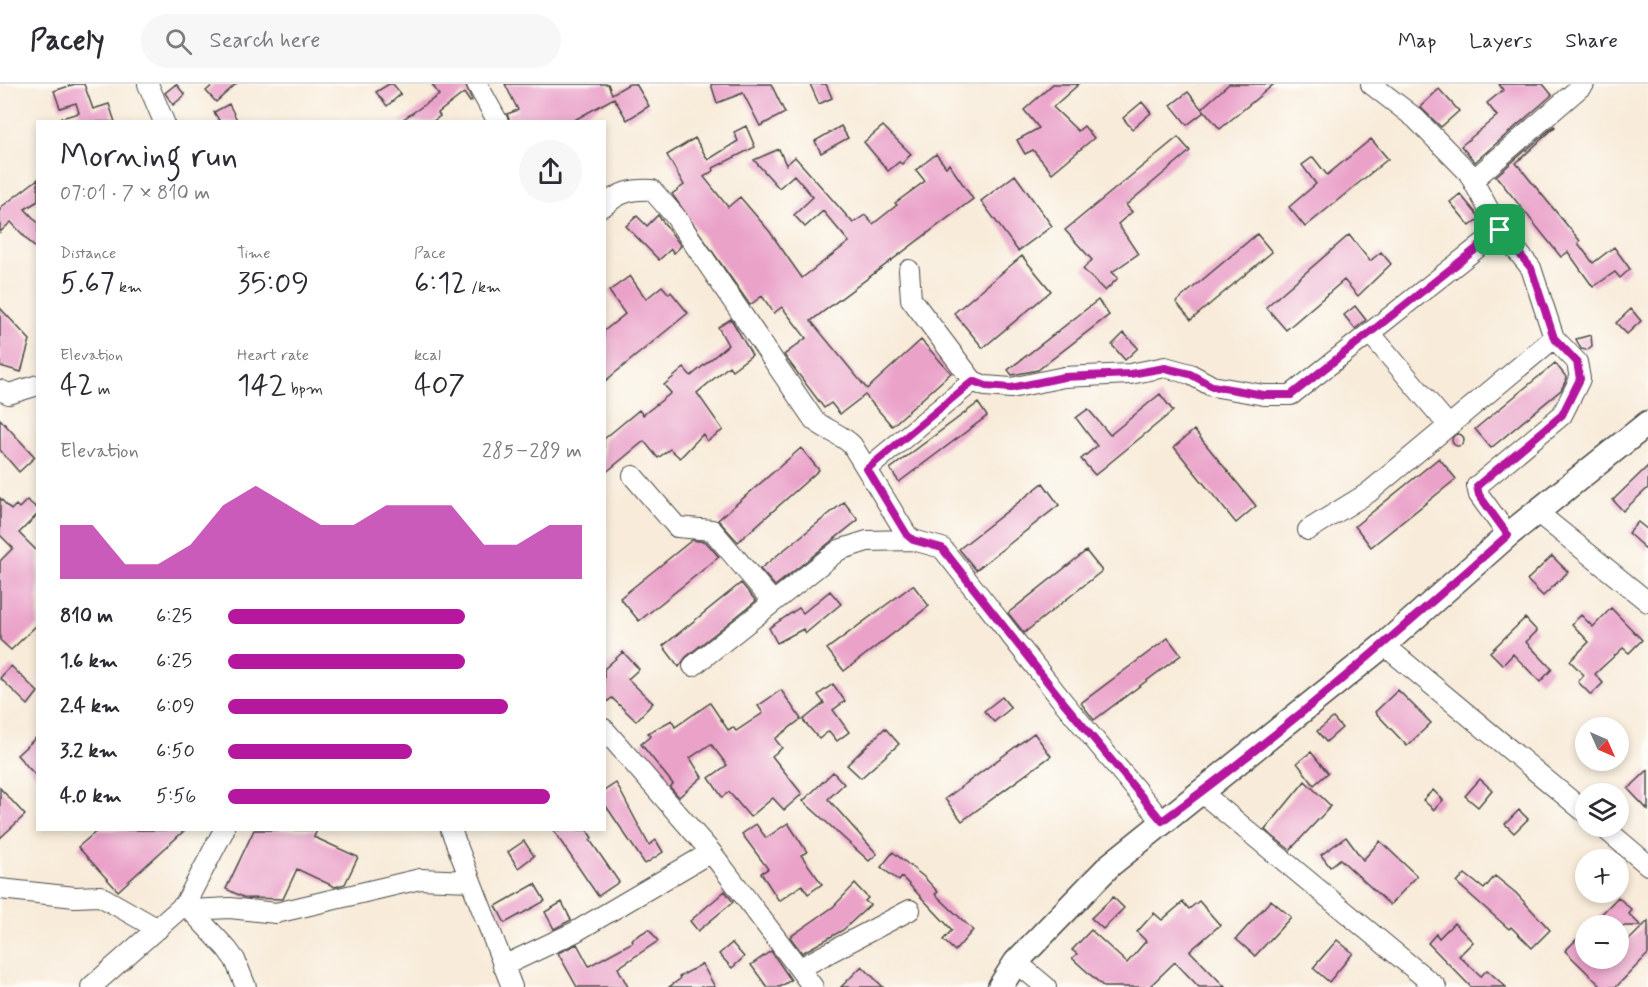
<!DOCTYPE html>
<html lang="en">
<head>
<meta charset="utf-8">
<style>
  :root { --surface:#fff; --page:#f7f7f7; --text:#2b2b33; --muted:#7c7c81; --line:#e1e1e2; --accent:#b5179e }
  body { margin:0; font-family:Mynerve,sans-serif; background:var(--page); color:var(--text); height:100vh; display:flex; flex-direction:column; font-size:22px; white-space:nowrap }
  * { box-sizing:border-box; margin:0 }
  p { font-size:20px; color:var(--muted) }
  .icon { flex:none; width:33px; height:33px; fill:none; stroke:currentColor; stroke-width:2; stroke-linecap:round; stroke-linejoin:round }
  .map { position:relative; flex:1; overflow:hidden }
  .side { position:absolute; left:36px; top:36px; width:570px; height:711px; display:flex; flex-direction:column; background:var(--surface); border-radius:0px; box-shadow:0 3px 9px #0003 }
  .side>* { flex:none }
  .needle { width:39px; rotate:135deg }
  .fabs { position:absolute; left:1575px; top:633px; display:grid; gap:12px }
  .fabs a { display:grid; place-items:center; width:54px; height:54px; border-radius:50%; background:var(--surface); box-shadow:0 3px 9px #0003; font-size:30px }
  .pin { position:absolute; display:grid; place-items:center; width:51px; height:51px; color:#fff; margin:-26px; border-radius:12px; box-shadow:0 3px 9px #0006 }
  .round { display:grid; place-items:center; flex:none; width:63px; height:63px; border-radius:32px; background:var(--page) }
  .summary { display:flex; align-items:center; justify-content:space-between; height:102px; padding:0 24px }
  h1 { font-size:33px; font-weight:600; line-height:45px }
  .stats { display:grid; grid-template-columns:repeat(3,1fr); gap:9px; height:102px; padding:6px 24px }
  .stats div { display:grid; align-content:center }
  .stats b { font-size:30px; font-weight:600 }
  .stats small { font-size:16px; font-weight:400 }
  .stats p { font-size:16px }
  .chart { height:168px; padding:12px 24px }
  .chart p { display:flex; justify-content:space-between }
  .chart svg { width:100%; height:108px; margin-top:6px; fill:var(--accent); opacity:.7 }
  ul { padding:0 24px; list-style:none; font-size:20px }
  li { display:grid; grid-template-columns:96px 72px 1fr; align-items:center; height:45px }
  li i { height:15px; border-radius:8px; background:var(--accent) }
  header { display:flex; align-items:center; gap:36px; box-sizing:border-box; height:84px; padding:0 30px; background:var(--surface); border-bottom:2px solid var(--line) }
  header strong { font-size:28px }
  nav { display:flex; gap:33px; margin-inline-start:auto; font-size:21px }
  .search { width:420px; height:54px; background:var(--page); display:flex; align-items:center; gap:15px; box-sizing:border-box; padding:0 21px; border-radius:33px; color:var(--muted); font-size:22px }
  .map>svg:first-child { display:block }
  .building { fill:#eaa2c9 }
  .lines { fill:none; stroke-linecap:round; stroke-linejoin:round }
  .minor-casing { stroke:#4a4845; stroke-width:22 }
  .tertiary-casing { stroke:#4a4845; stroke-width:27 }
  .minor { stroke:#fff; stroke-width:20 }
  .tertiary { stroke:#fff; stroke-width:24 }
  .route-casing { stroke:#fff; stroke-width:12 }
  .route { stroke:#b5179e; stroke-width:8 }
</style>
</head>
<body>
<header>
<strong>Pacely</strong>
<div class="search"><svg class="icon" aria-label="search" viewBox="0 0 24 24"><circle cx="10" cy="10" r="6"/><path d="M15 15l6 6"/></svg>Search here</div>
<nav><a>Map</a><a>Layers</a><a>Share</a></nav>
</header>
<div class="map">
<svg width="1648" height="903" viewBox="0 0 1648 903">
  <rect width="100%" height="100%" fill="#fdfcf7"/>
  <filter id="ink" filterUnits="userSpaceOnUse"><feTurbulence type="fractalNoise" baseFrequency=".0167" numOctaves="2"/><feDisplacementMap in="SourceGraphic" scale="12" xChannelSelector="R" yChannelSelector="G"/><feConvolveMatrix kernelMatrix="1 2 1 2 8 2 1 2 1" color-interpolation-filters="sRGB"/></filter>
  <filter id="wash" filterUnits="userSpaceOnUse"><feTurbulence type="fractalNoise" baseFrequency=".008" numOctaves="4" result="noise"/><feDisplacementMap in="SourceGraphic" scale="24" xChannelSelector="R" yChannelSelector="G"/><feGaussianBlur stdDeviation="1.35" result="paint"/><feColorMatrix in="noise" values="0 0 0 0 0 0 0 0 0 0 0 0 0 0 0 0 0 1.4 0 .05"/><feComposite in="paint" operator="in"/></filter>
  <g filter="url(#wash)">
    <rect width="100%" height="100%" fill="#f8ebd9"/>
    <g id="blocks">
      <path class="building" d="M75,0H84L93,25L109,20L115,38H62L61,34L79,29L76,19L60,24L54,7Z
        M176,0L185,11L173,21L165,9Z
        M214,0H236L216,18L206,7Z
        M389,0H393L401,10L387,22L376,8Z
        M432,0H465L472,17L470,18L464,9L438,29L440,32L432,38H399L439,11Z
        M505,0H608L612,10L629,0H636L649,22L627,36L614,14L571,38H510L507,30L518,26Z
        M711,0H771L785,29L760,42L743,9L717,19Z
        M810,0H826L832,14L819,20Z
        M1053,0H1079L1053,23L1078,47L1084,42L1094,54L1052,89L1033,66L1025,70L1017,56L1039,44L1024,26Z
        M1229,0H1274L1220,45L1202,24Z
        M1499,0H1543L1552,11L1475,78L1461,62L1497,32L1487,19L1503,6Z
        M1439,5L1459,27L1441,43L1420,23Z
        M1188,8L1204,28L1187,41L1171,21Z
        M1142,18L1151,29L1132,45L1123,34Z
        M229,20L238,38H220L214,28Z
        M746,42L755,63L713,84L714,86L704,93L728,123L740,113L770,148L802,194L849,158L823,127L805,143L794,131L813,113L794,91L779,104L754,76L779,65L786,81L795,73L853,139L865,131L873,140L897,121L895,119L925,97L916,86L936,70L946,83L949,80L973,115L811,237L867,305L921,256L951,289L892,342L865,311L840,330L831,319L824,324L784,271L806,254L782,223L774,229L762,212L750,221L672,110L684,101L667,71L695,54L708,76L738,57L734,48Z
        M841,42L848,54L821,69L815,57Z
        M883,42L911,70L902,80L899,78L888,87L864,58Z
        M1554,42L1555,43L1516,79L1580,157L1578,159L1593,179L1614,163L1630,185L1620,194L1615,188L1593,203L1568,168L1561,173L1496,92Z
        M1178,53L1190,67L1126,121L1132,128L1118,140L1138,170L1112,188L1118,194L1105,207L1083,185L1092,176L1065,146Z
        M1371,55L1388,75L1305,143L1289,123L1316,100L1302,81L1313,73L1327,91Z
        M1015,91L1052,142L1018,167L981,117Z
        M38,95V117L25,125L38,139V167L11,138L0,148V124Z
        M1460,110L1480,134L1470,142L1450,118Z
        M658,131L681,162L674,169L671,165L659,176L626,142L637,132L647,142Z
        M1257,150L1272,168L1191,236L1176,218Z
        M1349,151L1370,177L1381,168L1391,180L1358,212L1344,196L1286,246L1266,223Z
        M1022,172L1051,207L983,264L954,229Z
        M630,192L646,215L662,202L669,210L671,208L688,229L604,298V247L625,230L609,207Z
        M1098,216L1109,231L1038,286L1012,291L1008,286Z
        M1355,222L1366,236L1355,245L1344,231Z
        M0,224L30,256L21,288L0,282Z
        M1631,225L1641,237L1627,250L1616,239Z
        M731,235L752,271L732,286L729,282L697,309L723,346L707,357L703,350L680,374L670,365L658,374L644,357L604,390V355L639,326L643,331L671,309L664,301L684,284L691,292L728,261L718,243Z
        M1124,249L1138,264L1125,276L1112,261Z
        M1591,251L1592,262L1587,266L1581,265L1576,255Z
        M1555,279L1567,294L1561,306L1491,364L1475,345Z
        M1160,310L1173,327L1095,391L1081,375L1097,362L1076,334L1088,325L1110,351Z
        M978,319L987,332L899,398L890,385Z
        M0,335L35,373L19,388L0,366Z
        M1194,346L1256,422L1236,439L1174,363Z
        M1452 356a6 6 0 1 1 12 0a6 6 0 1 1-12 0Z
        M801,364L819,386L738,458L718,436Z
        M1439,374L1456,395L1371,463L1355,442Z
        M1648,382V404L1623,427L1613,416Z
        M1043,399L1059,421L976,486L959,465Z
        M0,414L11,426L16,421L19,424L27,416L38,425V430L19,449L38,468V540L11,566L0,556V477L13,464L0,451Z
        M844,418L858,436L775,502L760,485Z
        M1638,438L1648,446V467L1628,449Z
        M692,456L706,458L719,473L639,537L620,514Z
        M1086,467L1102,487L1024,549L1008,529Z
        M1552,472L1568,488L1543,512L1527,496Z
        M741,499L756,517L686,573L679,583L663,562Z
        M913,501L929,522L844,587L827,565Z
        M830,507L841,520L806,549L803,545L777,559L769,544L799,524L803,529Z
        M1611,524L1642,556L1629,569L1623,564L1595,590L1603,599L1591,611L1578,598L1584,591L1570,577L1589,558L1572,540L1581,531L1593,543Z
        M1525,534L1537,547L1526,558L1552,585L1540,598L1513,570L1503,581L1490,568Z
        M1168,554L1181,571L1094,636L1081,619Z
        M623,568L639,585L628,595L653,619L636,637L612,614L604,620V585Z
        M11,582L38,608L28,621L0,594Z
        M833,600L845,617L833,626L849,648L837,657L829,647L819,655L803,636L824,619L818,611Z
        M781,606L801,635L775,655L782,664L772,672L802,710L784,726L773,714L750,733L729,708L722,713L709,694L727,681L711,660L690,674L702,693L679,713L670,703L673,700L641,660L651,652L648,649L672,636L675,643L710,619L728,646L733,643L736,647L763,629L758,622Z
        M1398,606L1431,639L1407,662L1375,628Z
        M1002,613L1011,624L994,638L984,627Z
        M1333,634L1342,644L1326,658L1317,647Z
        M885,644L899,660L861,694L847,681Z
        M1034,649L1051,672L962,737L945,715Z
        M38,652V694L17,671Z
        M1311,668L1328,689L1314,701L1297,679Z
        M1648,686V726L1628,705Z
        M833,688L844,700L828,715L877,770L869,777L803,717Z
        M1480,695L1492,706L1478,723L1465,712Z
        M1305,697L1331,722L1290,766L1265,746Z
        M616,699L649,761L656,756L663,768L645,780L604,719V707Z
        M0,704L25,731L0,754Z
        M1433,706L1443,716L1434,726L1423,716Z
        M1519,726L1528,735L1514,749L1505,740Z
        M788,739L807,768L801,771L822,800L808,810L802,801L779,817L761,789L768,785L742,750L756,740L766,754Z
        M98,746H185L118,807L78,763Z
        M254,746H317L314,753L358,773L345,800L335,803L297,785L283,815L245,814L226,805Z
        M553,746H587L592,754L590,756L619,798L598,812Z
        M1346,753L1363,776L1380,757L1417,792L1390,821L1340,775L1330,783L1321,771Z
        M524,757L534,772L518,784L508,768Z
        M893,768L924,793L938,808L935,810L973,846L955,867L943,856L952,846L902,793L899,797L881,783Z
        M1465,790L1484,805L1495,792L1516,809L1550,846L1532,864L1511,843L1509,845L1457,799Z
        M535,800L545,817L505,839L496,822Z
        M855,800L868,814L865,817L870,821L843,846L802,869L790,853L833,823Z
        M725,807L733,818L698,847L690,837Z
        M1113,813L1124,824L1103,845L1091,834Z
        M1618,813L1632,826L1629,830L1641,842H1590Z
        M1271,816L1291,833L1255,872L1236,855Z
        M1199,817L1220,841L1190,867L1225,903H1199L1175,878L1149,903H1104L1072,874L1077,870L1072,866L1091,846L1127,879L1146,857L1137,848L1154,829L1162,836L1183,818L1189,825Z
        M562,818L571,836L554,845L545,828Z
        M1648,837V870L1616,903H1602L1565,867L1586,846V874H1600L1606,880L1611,874H1618V867Z
        M1454,839L1473,858L1459,872L1481,892L1487,886L1506,903H1471L1428,859L1436,850L1439,854Z
        M649,845L658,857L618,884L628,903H577L558,869L577,860L589,882L633,858L632,855Z
        M1337,856L1353,869L1329,898L1313,884Z
        M732,859L744,873L732,884L719,870Z
        M771,867L791,896L780,903H767L751,881Z
        M702,880L715,903H669L680,895L679,893Z
        M862,882L883,903H841Z"/>
    </g>
  </g>
  <g filter="url(#ink)">
    <use href="#blocks" fill-opacity="0" stroke="#4a4845" stroke-width="1.5"/>
    <g class="lines">
      <g class="minor-casing">
        <path id="minor" d="M148,0L164,38
          M477,0L498,38
          M1371,0L1415,34L1468,88L1500,146L1531,184L1554,254L1577,278L1580,295L1562,331L1477,402L1479,411L1508,451
          M1473,96L1584,0
          M604,122C619,108 632,105 652,106L675,132L814,336C826,346 841,350 852,361L907,451L913,456L942,464L1064,619L1162,737
          M909,186L911,215L973,297L985,302L1011,304L1064,293L1130,290L1165,283L1190,290L1212,302L1264,311H1291L1500,146
          M1370,249L1449,342
          M0,306L9,310L38,301
          M867,385L973,297
          M633,392L677,443L712,446L773,518
          M1538,429L1648,518
          M1308,446L1368,409L1554,254
          M1384,561L1586,729
          M693,582L839,466L867,457L913,456
          M604,645L711,768L813,903
          M1201,708L1436,903
          M1602,742L1648,781
          M451,746L512,903
          M0,805L75,813L100,812L158,845
          M185,820L227,865L235,876L246,903
          M190,826L230,824L276,829L420,795L470,797
          M1016,878L1046,903
          M503,882L575,848L711,768
          M800,884L910,826
          M91,903L185,820L224,746"/>
      </g>
      <g class="tertiary-casing">
        <path id="tertiary" d="M1000,903L1016,878L1110,781L1384,561L1508,451L1648,339"/>
      </g>
      <use href="#minor" class="minor"/>
      <use href="#tertiary" class="tertiary"/>
    </g>
  </g>
  <g class="lines" filter="url(#ink)">
    <g class="route-casing">
      <path id="route" d="M1500,146L1531,184L1554,254L1577,278L1580,295L1562,331L1477,402L1479,411L1508,451C1396,550 1283,649 1162,737L1064,619L942,464L913,456L907,451L867,385L973,297L986,302L1011,304L1064,293L1130,290L1165,284L1190,290L1212,302L1264,311H1291Z"/>
    </g>
    <use href="#route" class="route"/>
  </g>
</svg>
<div class="fabs">
<a><svg class="needle" viewBox="-14 -14 28 28"><path d="M0-13l5 13h-10z" fill="#e53935"/><path d="M0 13l5-13h-10z" fill="#7c7c81"/></svg></a>
<a><svg class="icon" aria-label="layers" viewBox="0 0 24 24"><path d="M12 4l9 5-9 5-9-5zM3 14l9 5 9-5"/></svg></a>
<a>+</a>
<a>−</a>
</div>
<div class="pin" style="left:1500px;top:146px;background:#1e9e55"><svg class="icon" aria-label="arrive" viewBox="0 0 24 24"><path d="M6 21V4h12l-3 4 3 4H6"/></svg></div>
<section class="side">
<div class="summary"><div><h1>Morning run</h1><p>07:01 · 7 × 810 m</p></div><a class="round"><svg class="icon" aria-label="share" viewBox="0 0 24 24"><path d="M12 15V3M7 8l5-5 5 5M5 13v7h14v-7"/></svg></a></div>
<div class="stats">
<div><p>Distance</p><b>5.67<small> km</small></b></div>
<div><p>Time</p><b>35:09</b></div>
<div><p>Pace</p><b>6:12<small> /km</small></b></div>
</div>
<div class="stats">
<div><p>Elevation</p><b>42<small> m</small></b></div>
<div><p>Heart rate</p><b>142<small> bpm</small></b></div>
<div><p>kcal</p><b>407</b></div>
</div>
<div class="chart"><p><span>Elevation</span>285–289 m</p>
<svg viewBox="0 0 160 44" preserveAspectRatio="none"><path d="M0 44V22L10 22L20 38L30 38L40 30L50 14L60 6L70 14L80 22L90 22L100 14L110 14L120 14L130 30L140 30L150 22L160 22V44z"/></svg>
</div>
<ul>
<li><b>810 m</b>6:25<i style="width:67%"></i></li>
<li><b>1.6 km</b>6:25<i style="width:67%"></i></li>
<li><b>2.4 km</b>6:09<i style="width:79%"></i></li>
<li><b>3.2 km</b>6:50<i style="width:52%"></i></li>
<li><b>4.0 km</b>5:56<i style="width:91%"></i></li>
</ul>
</section>
</div>
</body>
</html>
